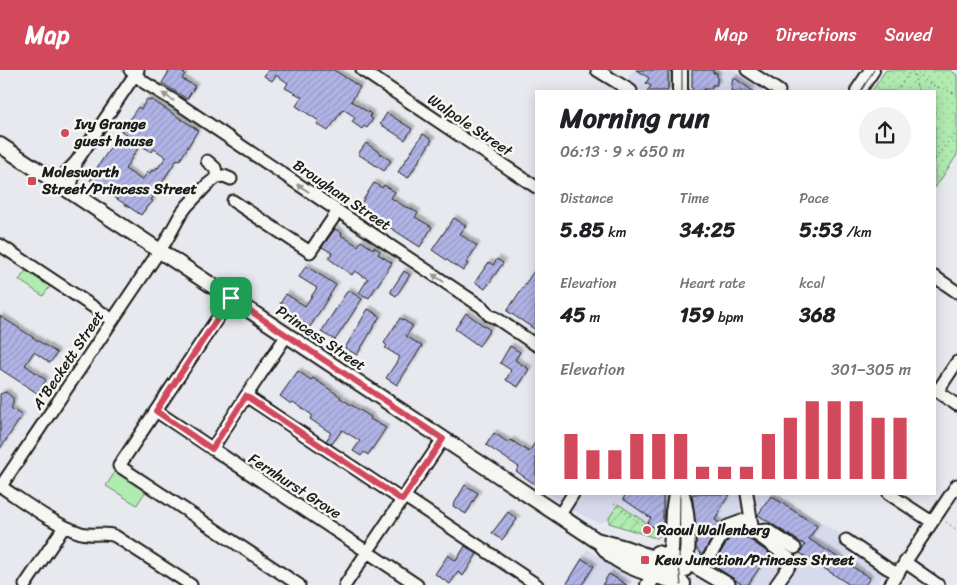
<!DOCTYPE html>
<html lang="en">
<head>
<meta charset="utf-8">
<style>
  :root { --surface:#fff; --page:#f2f2f2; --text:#202124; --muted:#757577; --accent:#d1495b }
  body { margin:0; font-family:Sriracha,sans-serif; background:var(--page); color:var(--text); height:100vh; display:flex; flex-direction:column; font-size:19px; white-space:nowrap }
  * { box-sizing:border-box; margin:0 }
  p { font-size:16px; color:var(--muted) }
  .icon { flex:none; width:28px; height:28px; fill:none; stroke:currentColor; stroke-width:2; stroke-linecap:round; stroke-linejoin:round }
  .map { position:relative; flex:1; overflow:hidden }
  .side { position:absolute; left:535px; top:20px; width:401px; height:405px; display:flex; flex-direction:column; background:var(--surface); border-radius:0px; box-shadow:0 2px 12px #0003 }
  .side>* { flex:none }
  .pin { position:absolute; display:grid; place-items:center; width:42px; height:42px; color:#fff; margin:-21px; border-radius:10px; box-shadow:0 2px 8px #0006 }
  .round { display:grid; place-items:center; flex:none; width:52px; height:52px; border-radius:26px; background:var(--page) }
  .headline { display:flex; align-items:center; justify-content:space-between; height:85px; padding:0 25px }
  h1 { font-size:28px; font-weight:800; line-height:38px }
  .metrics { display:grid; grid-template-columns:repeat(3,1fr); gap:8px; height:85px; padding:5px 25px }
  .metrics div { display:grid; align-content:center }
  .metrics b { font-size:21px; font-weight:800 }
  .metrics small { font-size:14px; font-weight:400 }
  .metrics p { font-size:14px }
  .chart { height:140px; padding:10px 25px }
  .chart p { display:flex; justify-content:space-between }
  .chart svg { width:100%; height:90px; margin-top:5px; stroke:var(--accent); stroke-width:6 }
  header { display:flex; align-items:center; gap:30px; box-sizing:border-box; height:70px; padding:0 25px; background:var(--accent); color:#fff }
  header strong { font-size:24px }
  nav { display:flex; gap:28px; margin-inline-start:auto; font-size:18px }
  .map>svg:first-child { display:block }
  .built { fill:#d7d9ec }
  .grass { fill:url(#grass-dots); stroke:#668466 }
  .garden { fill:url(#garden-furrows); stroke:#668466 }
  .pitch { fill:#b0ebb0; stroke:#668466 }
  .building { fill:url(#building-hatch); stroke:#1c1c1c; fill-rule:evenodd; filter:url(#shadow) }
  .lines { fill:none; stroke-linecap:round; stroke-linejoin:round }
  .minor-casing { stroke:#1c1c1c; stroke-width:15 }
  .major-casing { stroke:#1c1c1c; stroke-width:18 }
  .path { stroke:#1c1c1c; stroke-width:1; stroke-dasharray:1 4; stroke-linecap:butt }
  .minor { stroke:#f6f6f2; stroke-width:11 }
  .major { stroke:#f6f6f2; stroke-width:14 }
  .tram { stroke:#1c1c1c; stroke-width:1 }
  .oneway { fill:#949492 }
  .route-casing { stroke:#fff; stroke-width:10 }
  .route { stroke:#d1495b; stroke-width:6 }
  .poi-dot { fill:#d1495b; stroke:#f6f6f2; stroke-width:2 }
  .labels { text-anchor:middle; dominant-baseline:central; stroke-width:5; stroke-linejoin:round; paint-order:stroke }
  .poi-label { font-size:15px; font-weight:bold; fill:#1c1c1c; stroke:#f6f6f2; text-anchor:start }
  .street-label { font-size:15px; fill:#1c1c1c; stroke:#f6f6f2 }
</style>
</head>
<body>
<header>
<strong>Map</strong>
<nav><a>Map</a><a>Directions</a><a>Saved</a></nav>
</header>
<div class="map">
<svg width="957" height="515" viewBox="0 0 957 515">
  <defs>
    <pattern id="grass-dots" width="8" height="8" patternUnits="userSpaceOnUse" patternTransform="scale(1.25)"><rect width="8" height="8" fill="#b0ebb0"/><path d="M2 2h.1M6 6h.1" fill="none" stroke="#97c997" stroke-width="1.8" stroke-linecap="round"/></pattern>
    <pattern id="garden-furrows" width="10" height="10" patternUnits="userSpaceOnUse" patternTransform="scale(1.25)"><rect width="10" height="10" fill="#b0ebb0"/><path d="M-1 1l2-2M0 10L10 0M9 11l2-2" fill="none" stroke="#97c997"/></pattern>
    <pattern id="building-hatch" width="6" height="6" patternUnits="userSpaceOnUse" patternTransform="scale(1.25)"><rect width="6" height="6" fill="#b0b3e5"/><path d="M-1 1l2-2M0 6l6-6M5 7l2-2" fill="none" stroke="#9799c4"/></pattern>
    <filter id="shadow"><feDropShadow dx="3" dy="-3" stdDeviation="1" flood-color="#0004"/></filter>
  </defs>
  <rect width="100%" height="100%" fill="#e8e9ef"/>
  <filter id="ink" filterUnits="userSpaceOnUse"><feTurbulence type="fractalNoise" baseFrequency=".02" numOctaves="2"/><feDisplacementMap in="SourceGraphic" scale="10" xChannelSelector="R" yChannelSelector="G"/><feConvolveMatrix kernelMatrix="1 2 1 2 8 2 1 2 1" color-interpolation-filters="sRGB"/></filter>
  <g filter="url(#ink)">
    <path class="built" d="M633,0H668V21H641L626,11Z
      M692,0H733L765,21H692Z
      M548,424H663V464L618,434L608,450L599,453L568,438Z
      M693,424H777L890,496L877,515H740L707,494L693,479Z
      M587,479L632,509L631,515H564Z"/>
    <path class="grass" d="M886,0H950L957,5V85L935,118V21H872Z"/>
    <path class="garden" d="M618,434L663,464L658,467H652L609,453V448Z"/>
    <path class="pitch" d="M27,199L51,215L43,226L19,210Z
      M116,400L147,419L137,435L106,416Z"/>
    <path class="building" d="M170,0H178L185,4L182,9L195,16L187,29L162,13Z
      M268,0H334L360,17L351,31L371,44L370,47L373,49L367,58L364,56L362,59L352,52L355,47L343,39L328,61L317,54L319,51L296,36L302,27L285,18L288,13L276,5L272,11L264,6Z
      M636,0H668V21H647L651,16L646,13L649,8Z
      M692,0H713V3H717V15H712V19H704V21H692Z
      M733,7L753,21H731Z
      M147,29L151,31L152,30L198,60L180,90L177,89L151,130L153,131L149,136L148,135L141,145L96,115V114L90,110L93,106L92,105L113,74L119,78L127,65L121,61L138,37L141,39ZM140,75L152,82L154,79L166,87L158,98L157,97L155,101L152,100L150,103L148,102L142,110L125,99Z
      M387,43L412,59L405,70L380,54Z
      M423,64L432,70L408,108L398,102Z
      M366,73L391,91L384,101L358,84Z
      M374,113L382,118L384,115L395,122L391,128L407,138L408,137L418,143L415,147L432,157L420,177L380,151L381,150L366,140L363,146L356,141Z
      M454,148L466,156L460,164L477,176L466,193L468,194L463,201L432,180Z
      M335,159L342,163L341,165L358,176L361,171L373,179L374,177L380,181L378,184L392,193L369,228L359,223L368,209L355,201L352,205L343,199L328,188L332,183L322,177Z
      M497,189L503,193L485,219L475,212L489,192L493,195Z
      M306,196L336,215L310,257L286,242L288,238L280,234L286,224L305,236L317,218L299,207Z
      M536,198V260L507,241Z
      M404,201L410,205L396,226L391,223V221Z
      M348,220L362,229L335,270L321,262Z
      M368,239L380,246L357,285L345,278Z
      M466,243L490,260L479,276L455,259Z
      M0,246L57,283L50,293L34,282L25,295L46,310L37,323L0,299Z
      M400,248L413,256L406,266L422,276L397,315L386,308L400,287L385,278L387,276L384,273Z
      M510,276L520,282L515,290L529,299L518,317L506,310L511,300L500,293Z
      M298,301L311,310L313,308L341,327L340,328L371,347L370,349L386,358L368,385L364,382L361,386L353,381L360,371L342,360L332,374L326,371L331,363L310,349L312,345L293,332L291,334L280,326Z
      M6,322L13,328V334L11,338L22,346L0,379V324Z
      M494,363L509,373L511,370L529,382L536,371V415L516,401L519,397L486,375Z
      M465,415L478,423L466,444L453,436Z
      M626,424H663V464L647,453L651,448L623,429Z
      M692,424H730L718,442L719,443L715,450L721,454L702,485L696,478V460Z
      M771,426L817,456L809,469L870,508L865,515H850L800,483L805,475L758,445Z
      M508,442L517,449L502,470L492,463Z
      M733,462L742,468L744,466L769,483L748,515H743L713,495Z
      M465,476L477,484L463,506L458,502L450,514L435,504L448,485L456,491Z
      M582,489L594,496L582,515H566Z
      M609,504L614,507L627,515H602Z"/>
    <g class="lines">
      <g class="minor-casing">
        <path id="minor" d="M130,0L145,13L173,30L338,141L482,237L489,245L496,248L536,275
          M362,0L536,117
          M597,0L631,21
          M747,0L779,21
          M207,91L215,98L217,107
          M57,112L76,92L138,0
          M70,121L76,94
          M233,131L310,182L338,141
          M0,175L113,250
          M935,207L957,222
          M231,228L119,396L299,515
          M935,320L957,335
          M937,322L957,292
          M246,326L402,430
          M156,341L417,515
          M212,379L246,326L287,265
          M0,416C23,431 54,455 81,463C92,466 104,462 115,466L191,515
          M1,416L166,171L181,144L187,136L207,115L217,107L224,106L231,109
          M747,424L753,462L767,460L795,478
          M889,424L932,452
          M405,427L537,515
          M559,446L573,424
          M753,462L789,488L790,495L776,515
          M846,470L887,498L898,504
          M613,479L630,487L665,501
          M905,492L938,515
          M702,499L728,456L750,448
          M25,515L64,457
          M345,515L443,369
          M890,515L957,415"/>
      </g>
      <g class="major-casing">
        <path id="major" d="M680,21V0
          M858,21L872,0
          M0,75L596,470L625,478L661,491L672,500L678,515
          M682,424C688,444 690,480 684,500
          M599,471C603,476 607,482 612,486C630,500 661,507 683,514
          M657,483L697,497L728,515
          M648,515L671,481L673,442L676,424"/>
      </g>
      <path class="path" d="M913,0L918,21
        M914,0L927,12L938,17L957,24
        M897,21L911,0
        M935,89L943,78L957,62
        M614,433L651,462L658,470
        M946,452L957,460"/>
      <use href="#minor" class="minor"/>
      <use href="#major" class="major"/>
      <path class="tram" d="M682,21V0
        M861,21L874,0
        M680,424L679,496L681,515"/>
    </g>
    <defs><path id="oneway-solid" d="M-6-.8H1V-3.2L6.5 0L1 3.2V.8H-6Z" transform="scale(1.25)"/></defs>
    <g class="oneway">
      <use href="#oneway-solid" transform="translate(168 27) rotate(-147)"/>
      <use href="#oneway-solid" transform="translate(303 118) rotate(-146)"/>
      <use href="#oneway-solid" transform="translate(438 208) rotate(-146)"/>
    </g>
  </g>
  <g class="lines" filter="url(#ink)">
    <g class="route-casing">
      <path id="route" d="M231,228L443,369L402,430L246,326L212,379L156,341Z"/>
    </g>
    <use href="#route" class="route"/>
  </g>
  <g class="poi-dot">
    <circle cx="65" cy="63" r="5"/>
    <rect x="27" y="106" width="10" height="10" rx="2.5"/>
    <circle cx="647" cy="460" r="5"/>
    <rect x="640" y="485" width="10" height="10" rx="2.5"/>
  </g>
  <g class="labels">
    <g class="poi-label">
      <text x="75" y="54">Ivy Grange<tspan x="75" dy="17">guest house</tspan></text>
      <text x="42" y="102">Molesworth<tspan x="42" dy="17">Street/Princess Street</tspan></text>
      <text x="657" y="460">Raoul Wallenberg</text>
      <text x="655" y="490">Kew Junction/Princess Street</text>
    </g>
    <g class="street-label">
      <text transform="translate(470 55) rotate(34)">Walpole Street</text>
      <text transform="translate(342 125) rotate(34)">Brougham Street</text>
      <text transform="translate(321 268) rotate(34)">Princess Street</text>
      <text transform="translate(68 290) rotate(-56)">A'Beckett Street</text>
      <text transform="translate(295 416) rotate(33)">Fernhurst Grove</text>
    </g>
  </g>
</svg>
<div class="pin" style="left:231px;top:228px;background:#1e9e55"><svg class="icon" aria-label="arrive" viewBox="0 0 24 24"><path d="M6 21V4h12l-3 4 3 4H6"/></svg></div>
<section class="side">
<div class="headline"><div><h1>Morning run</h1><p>06:13 · 9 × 650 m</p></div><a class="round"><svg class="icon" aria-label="share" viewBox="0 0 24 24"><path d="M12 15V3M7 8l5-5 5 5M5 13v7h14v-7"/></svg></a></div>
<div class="metrics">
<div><p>Distance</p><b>5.85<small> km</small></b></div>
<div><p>Time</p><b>34:25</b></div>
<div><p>Pace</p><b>5:53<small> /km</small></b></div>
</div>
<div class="metrics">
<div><p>Elevation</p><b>45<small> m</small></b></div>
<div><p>Heart rate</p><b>159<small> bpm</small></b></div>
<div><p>kcal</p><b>368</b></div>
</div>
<div class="chart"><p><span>Elevation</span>301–305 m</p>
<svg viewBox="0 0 160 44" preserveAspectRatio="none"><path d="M5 44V22M15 44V30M25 44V30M35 44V22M45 44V22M55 44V22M65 44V38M75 44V38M85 44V38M95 44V22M105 44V14M115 44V6M125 44V6M135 44V6M145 44V14M155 44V14"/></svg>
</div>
</section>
</div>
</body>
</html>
